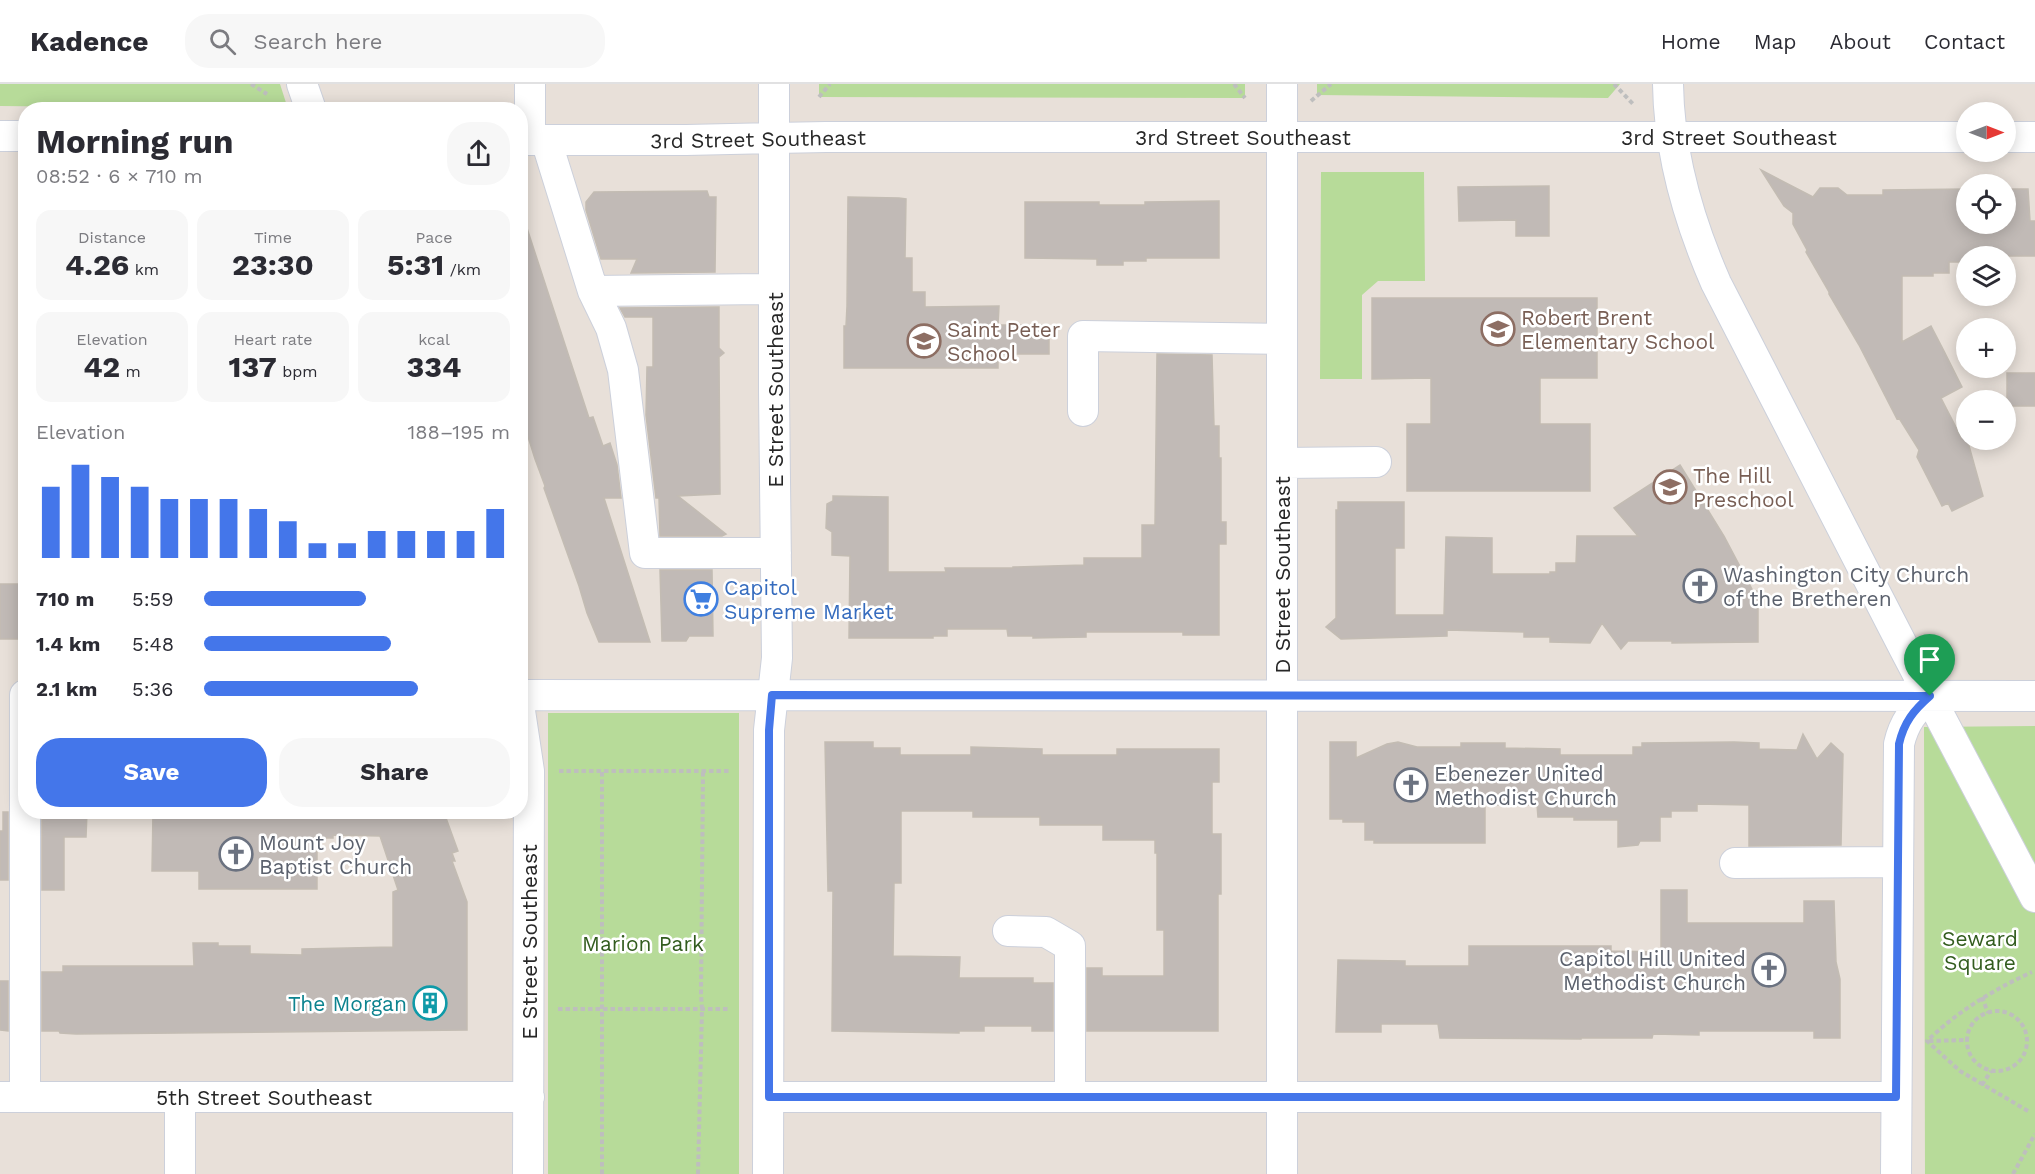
<!DOCTYPE html>
<html lang="en">
<head>
<meta charset="utf-8">
<style>
  :root { --surface:#fff; --page:#f7f7f7; --text:#2b2b33; --muted:#7c7c81; --line:#e1e1e2; --accent:#4476ea }
  body { margin:0; font-family:"Work Sans",sans-serif; background:var(--page); color:var(--text); height:100vh; display:flex; flex-direction:column; font-size:22px; white-space:nowrap }
  * { box-sizing:border-box; margin:0 }
  p { font-size:20px; color:var(--muted) }
  .icon { flex:none; width:33px; height:33px; fill:none; stroke:currentColor; stroke-width:2; stroke-linecap:round; stroke-linejoin:round }
  .map { position:relative; flex:1; overflow:hidden }
  .drawer { position:absolute; left:18px; top:18px; width:510px; height:717px; display:flex; flex-direction:column; background:var(--surface); border-radius:24px; box-shadow:0 3px 15px #0003 }
  .drawer>* { flex:none }
  .needle { width:39px; rotate:90deg }
  .tools { position:absolute; left:1956px; top:18px; display:grid; gap:12px }
  .tools a { display:grid; place-items:center; width:60px; height:60px; border-radius:50%; background:var(--surface); box-shadow:0 3px 15px #0003; font-size:30px }
  .pin { position:absolute; display:grid; place-items:center; width:51px; height:51px; color:#fff; margin:-62px -26px; border-radius:50% 50% 50% 0; rotate:-45deg; box-shadow:0 0 6px #0007 }
  .pin .icon { rotate:45deg }
  .round { display:grid; place-items:center; flex:none; width:63px; height:63px; border-radius:24px; background:var(--page) }
  .headline { display:flex; align-items:center; justify-content:space-between; height:102px; padding:0 18px }
  h1 { font-size:33px; font-weight:700; line-height:45px }
  .figures { display:grid; grid-template-columns:repeat(3,1fr); gap:9px; height:102px; padding:6px 18px }
  .figures div { display:grid; align-content:center; border-radius:15px; background:var(--page); text-align:center }
  .figures b { font-size:30px; font-weight:700 }
  .figures small { font-size:16px; font-weight:400 }
  .figures p { font-size:16px }
  .chart { height:168px; padding:12px 18px }
  .chart p { display:flex; justify-content:space-between }
  .chart svg { width:100%; height:108px; margin-top:6px; stroke:var(--accent); stroke-width:6 }
  .primary-button { display:flex; gap:12px; margin-top:auto; padding:12px 18px }
  .primary-button a { flex:1; height:69px; border-radius:24px; background:var(--accent); color:#fff; font-size:24px; font-weight:700; line-height:69px; text-align:center }
  .primary-button a+a { background:var(--page); color:var(--text) }
  ul { padding:0 18px; list-style:none; font-size:20px }
  li { display:grid; grid-template-columns:96px 72px 1fr; align-items:center; height:45px }
  li i { height:15px; border-radius:8px; background:var(--accent) }
  header { display:flex; align-items:center; gap:36px; box-sizing:border-box; height:84px; padding:0 30px; background:var(--surface); border-bottom:2px solid var(--line) }
  header strong { font-size:28px }
  nav { display:flex; gap:33px; margin-inline-start:auto; font-size:21px }
  .search { width:420px; height:54px; background:var(--page); display:flex; align-items:center; gap:15px; box-sizing:border-box; padding:0 21px; border-radius:24px; color:var(--muted); font-size:22px }
  .map>svg:first-child { display:block }
  .green { fill:#b7db99 }
  .building { fill:#c1bab6; stroke:#c3bcb3; stroke-width:1.5 }
  .lines { fill:none; stroke-linecap:round; stroke-linejoin:round }
  .minor-casing { stroke:#ccd0db; stroke-width:32 }
  .path { stroke:#bebebe; stroke-width:4; stroke-dasharray:4.5 3; stroke-linecap:butt }
  .minor { stroke:#fff; stroke-width:30 }
  .route-casing { stroke:#fff; stroke-width:12 }
  .route { stroke:#4476ea; stroke-width:8 }
  .labels { text-anchor:middle; dominant-baseline:central; stroke-width:5; stroke-linejoin:round; paint-order:stroke }
  .street-label { font-size:21px; fill:#272727; stroke:#fff }
  .education-label { font-size:21px; fill:#785e54; stroke:#fff; text-anchor:start }
  .worship-label { font-size:21px; fill:#5b616d; stroke:#fff; text-anchor:start }
  .shop-label { font-size:21px; fill:#366cbe; stroke:#fff; text-anchor:start }
  .park-label { font-size:21px; fill:#325c1e; stroke:#fff }
  .culture-label { font-size:21px; fill:#0d838f; stroke:#fff; text-anchor:end }
</style>
</head>
<body>
<header>
<strong>Kadence</strong>
<div class="search"><svg class="icon" aria-label="search" viewBox="0 0 24 24"><circle cx="10" cy="10" r="6"/><path d="M15 15l6 6"/></svg>Search here</div>
<nav><a>Home</a><a>Map</a><a>About</a><a>Contact</a></nav>
</header>
<div class="map">
<svg width="2035" height="1090" viewBox="0 0 2035 1090">
  <rect width="100%" height="100%" fill="#e8e0d9"/>
  <path class="green" d="M0,0H280L288,25L0,22Z
    M819,0H1245V14L819,13Z
    M1317,0H1620L1608,14L1317,11Z
    M1321,88H1424L1425,197H1378L1362,211V295H1320Z
    M548,629H739V1090H548Z
    M2035,642V1090H1925L1924,643Z"/>
  <path class="building" d="M1761,86L1813,113L1820,104H1838L1847,111H1883V106L1966,105V140H2006V105H2028L2030,137H2035V172H1966V178H1949V189H1933V192H1902V258L1931,242L1944,267L1962,303L1941,314L1961,353L1966,351L1983,412L1952,427L1948,419L1942,422L1917,373L1919,366L1899,334L1897,335L1859,261L1829,210V208L1806,168L1807,166L1793,140V129L1784,122Z
    M1549,102V152H1516V136L1459,137L1458,103Z
    M707,107L709,113H716L715,188L631,189L637,175H601L586,126V118L594,108Z
    M848,113L899,114L906,115L905,174H912V208H925V223L999,222L998,241H1049V270H998V284H844V242H846L847,222Z
    M1219,117V174H1146V177H1123V181H1097V175L1025,174V118H1099V121H1145V118Z
    M524,135L589,334L593,333L603,362L610,359L617,381L621,414H604L650,558H599L587,529L579,502L544,404L545,402L535,375L520,327V136Z
    M1372,214H1597V294H1540V340H1590V407H1407V340H1431V294L1372,295Z
    M719,223V264L724,269L719,273L720,410L678,412L726,450L722,452H660L659,414H656L646,331L647,283H653V233H625L620,224Z
    M1157,270L1212,271L1214,342H1219V374H1221V438H1226V460H1219V551H1183V548H1086V553L1033,554V552H1008L1007,545H947V552H933V554H849L850,472L832,471V448L826,444L827,420L833,417V412L888,413V488H946L945,484H1013V483L1084,481V474H1142V441H1155Z
    M2007,289H2035V322H2007Z
    M1680,381L1724,452L1753,507H1758V558L1672,559V557H1628L1621,565L1602,539L1590,559L1550,558V553H1524V548L1447,546V552L1341,555L1326,543L1336,534V426H1338V418H1404V464H1395V531H1444L1446,453L1492,454V490H1550V488H1556V479H1576L1577,452H1638L1614,424Z
    M660,486H712L713,552H689L686,557H662Z
    M0,500H26V555H0Z
    M1803,650L1817,675L1831,659L1843,670L1841,761L1749,762V721L1697,720V727H1671V733H1660V757H1640L1638,761L1618,763V736H1574V733H1538L1537,721H1485V759H1374V756H1365V738H1343V735H1330V658H1356V674L1387,660L1398,658L1417,663H1461V659H1505V664L1560,665V671H1633V663H1642V659L1734,658L1759,659V665L1797,666Z
    M825,658H873V664H900V671H971V663L1042,665V671H1117V665H1219V698H1212V750H1221V810H1218V947H1087V884H1102V892H1164V846H1157V769H1155V756H1103V741H1040V733H973V727H901V799H894L893,872L960,873L959,894H1033V899H1053V947H1032V942H984V947H959V949L832,947L833,807H828Z
    M3,728H8V796H0V747H3Z
    M42,728H87L86,753H64V806H42Z
    M153,728H438L440,734H446L458,767L452,769L455,777H452L467,818V946L76,950L60,949L59,947H42V888H63V882H194L193,859H218V862H250V870L302,871V865L393,863V808L398,806L380,752L333,751V754H317V805H199V787H152Z
    M1661,806H1687V839H1804V817H1834L1836,878L1840,895V954H1814V947H1699V951L1653,950L1652,954H1581V955L1440,954L1438,940H1381V948H1336L1338,876L1405,877V882H1469V862H1611V867L1661,868Z
    M0,897H8V947L0,946Z"/>
  <g class="lines">
    <g class="minor-casing">
      <path id="minor" d="M302,0L311,26
        M1668,0C1669,70 1688,135 1716,199L1905,566L2035,813
        M0,52H26
        M2006,53H2035
        M520,56H686L826,53H1966
        M530,56V0
        M546,56L593,207L611,244L623,286L645,469H776
        M593,207L774,205
        M1083,327V252L1282,255
        M1282,379L1376,378
        M25,611V1013
        M520,611L2035,612
        M520,627L529,687L528,1090
        M1735,779L1897,778
        M1008,847L1046,848L1070,862V1013
        M0,1013H529
        M180,1013V1090
        M769,1013H1896
        M768,1090L769,646L777,574L774,307V0
        M1282,1090V0
        M1896,1090L1899,660C1904,638 1914,626 1930,611"/>
    </g>
    <path class="path" d="M251,0L267,10
      M1234,0L1245,14
      M1614,0L1634,21
      M819,13L830,0
      M1311,17L1331,0
      M559,687H729
      M1982,913L1988,929
      M558,925H729
      M1967 957a30 30 0 1 1 60 0a30 30 0 1 1-60 0Z
      M1929,957L1967,956
      M1982,1001L1991,987
      M2028,1027L1960,987L1927,957C1958,927 1993,906 2032,888
      M602,1090V687
      M698,1090L702,925L701,910L703,687
      M2013,1090L2035,1050"/>
    <use href="#minor" class="minor"/>
  </g>
  <g class="lines">
    <g class="route-casing">
      <path id="route" d="M772,611L1930,612C1914,626 1904,638 1899,660L1896,1013H769V646Z"/>
    </g>
    <use href="#route" class="route"/>
  </g>
  <defs>
    <g id="school-ring" transform="scale(1.725)"><circle r="9.5" fill="#fff" stroke="#8d6e63" stroke-width="1.5"/><path d="M0-5L7-2L0 1L-7-2ZM-4 1L0 2.5L4 1V4Q0 6-4 4Z" fill="#8d6e63"/></g>
    <g id="church-ring" transform="scale(1.725)"><circle r="9.5" fill="#fff" stroke="#6b7280" stroke-width="1.5"/><path d="M-1.2-6h2.4v3.5h3.3v2.4h-3.3V6h-2.4V-.1h-3.3v-2.4h3.3Z" fill="#6b7280"/></g>
    <g id="supermarket-ring" transform="scale(1.725)"><circle r="9.5" fill="#fff" stroke="#3f7fe0" stroke-width="1.5"/><path d="M-6-5.5h2.5l.6 2H6L4.5 2H-2.5L-4.4-4H-6ZM-1.5 3.2a1.3 1.3 0 1 0 .1 0ZM3 3.2a1.3 1.3 0 1 0 .1 0Z" fill="#3f7fe0"/></g>
    <g id="building-ring" transform="scale(1.725)"><circle r="9.5" fill="#fff" stroke="#0f9aa8" stroke-width="1.5"/><path d="M-4-6H4V6H1V3H-1V6H-4ZM-2.5-4.3h1.7v1.8h-1.7ZM.8-4.3h1.7v1.8H.8ZM-2.5-1h1.7V.8h-1.7ZM.8-1h1.7V.8H.8Z" fill="#0f9aa8"/></g>
  </defs>
  <g fill-rule="evenodd">
    <use href="#school-ring" x="1498" y="245"/>
    <use href="#school-ring" x="924" y="257"/>
    <use href="#school-ring" x="1670" y="403"/>
    <use href="#church-ring" x="1700" y="502"/>
    <use href="#supermarket-ring" x="701" y="515"/>
    <use href="#church-ring" x="1411" y="701"/>
    <use href="#church-ring" x="236" y="770"/>
    <use href="#church-ring" x="1769" y="886"/>
    <use href="#building-ring" x="430" y="919"/>
  </g>
  <g class="labels">
    <g class="street-label">
      <text x="1243" y="53">3rd Street Southeast</text>
      <text x="1729" y="53">3rd Street Southeast</text>
      <text transform="translate(758 55) rotate(-1)">3rd Street Southeast</text>
      <text transform="translate(775 306) rotate(-90)">E Street Southeast</text>
      <text transform="translate(1282 491) rotate(-90)">D Street Southeast</text>
      <text transform="translate(529 858) rotate(-90)">E Street Southeast</text>
      <text x="264" y="1013">5th Street Southeast</text>
    </g>
    <g class="education-label">
      <text x="1521" y="233">Robert Brent<tspan x="1521" dy="24">Elementary School</tspan></text>
      <text x="947" y="245">Saint Peter<tspan x="947" dy="24">School</tspan></text>
      <text x="1693" y="391">The Hill<tspan x="1693" dy="24">Preschool</tspan></text>
    </g>
    <g class="worship-label">
      <text x="1723" y="490">Washington City Church<tspan x="1723" dy="24">of the Bretheren</tspan></text>
      <text x="1434" y="689">Ebenezer United<tspan x="1434" dy="24">Methodist Church</tspan></text>
      <text x="259" y="758">Mount Joy<tspan x="259" dy="24">Baptist Church</tspan></text>
      <text x="1746" y="874" text-anchor="end">Capitol Hill United<tspan x="1746" dy="24">Methodist Church</tspan></text>
    </g>
    <g class="shop-label">
      <text x="724" y="503">Capitol<tspan x="724" dy="24">Supreme Market</tspan></text>
    </g>
    <g class="park-label">
      <text x="1980" y="854">Seward<tspan x="1980" dy="24">Square</tspan></text>
      <text x="643" y="859">Marion Park</text>
    </g>
    <g class="culture-label">
      <text x="407" y="919">The Morgan</text>
    </g>
  </g>
</svg>
<div class="tools">
<a><svg class="needle" viewBox="-14 -14 28 28"><path d="M0-13l5 13h-10z" fill="#e53935"/><path d="M0 13l5-13h-10z" fill="#7c7c81"/></svg></a>
<a><svg class="icon" aria-label="locate" viewBox="0 0 24 24"><circle cx="12" cy="12" r="6"/><path d="M12 2v4M12 18v4M2 12h4M18 12h4"/></svg></a>
<a><svg class="icon" aria-label="layers" viewBox="0 0 24 24"><path d="M12 4l9 5-9 5-9-5zM3 14l9 5 9-5"/></svg></a>
<a>+</a>
<a>−</a>
</div>
<div class="pin" style="left:1930px;top:612px;background:#1e9e55"><svg class="icon" aria-label="arrive" viewBox="0 0 24 24"><path d="M6 21V4h12l-3 4 3 4H6"/></svg></div>
<section class="drawer">
<div class="headline"><div><h1>Morning run</h1><p>08:52 · 6 × 710 m</p></div><a class="round"><svg class="icon" aria-label="share" viewBox="0 0 24 24"><path d="M12 15V3M7 8l5-5 5 5M5 13v7h14v-7"/></svg></a></div>
<div class="figures">
<div><p>Distance</p><b>4.26<small> km</small></b></div>
<div><p>Time</p><b>23:30</b></div>
<div><p>Pace</p><b>5:31<small> /km</small></b></div>
</div>
<div class="figures">
<div><p>Elevation</p><b>42<small> m</small></b></div>
<div><p>Heart rate</p><b>137<small> bpm</small></b></div>
<div><p>kcal</p><b>334</b></div>
</div>
<div class="chart"><p><span>Elevation</span>188–195 m</p>
<svg viewBox="0 0 160 44" preserveAspectRatio="none"><path d="M5 44V15M15 44V6M25 44V11M35 44V15M45 44V20M55 44V20M65 44V20M75 44V24M85 44V29M95 44V38M105 44V38M115 44V33M125 44V33M135 44V33M145 44V33M155 44V24"/></svg>
</div>
<ul>
<li><b>710 m</b>5:59<i style="width:53%"></i></li>
<li><b>1.4 km</b>5:48<i style="width:61%"></i></li>
<li><b>2.1 km</b>5:36<i style="width:70%"></i></li>
</ul>
<div class="primary-button"><a>Save</a><a>Share</a></div>
</section>
</div>
</body>
</html>
